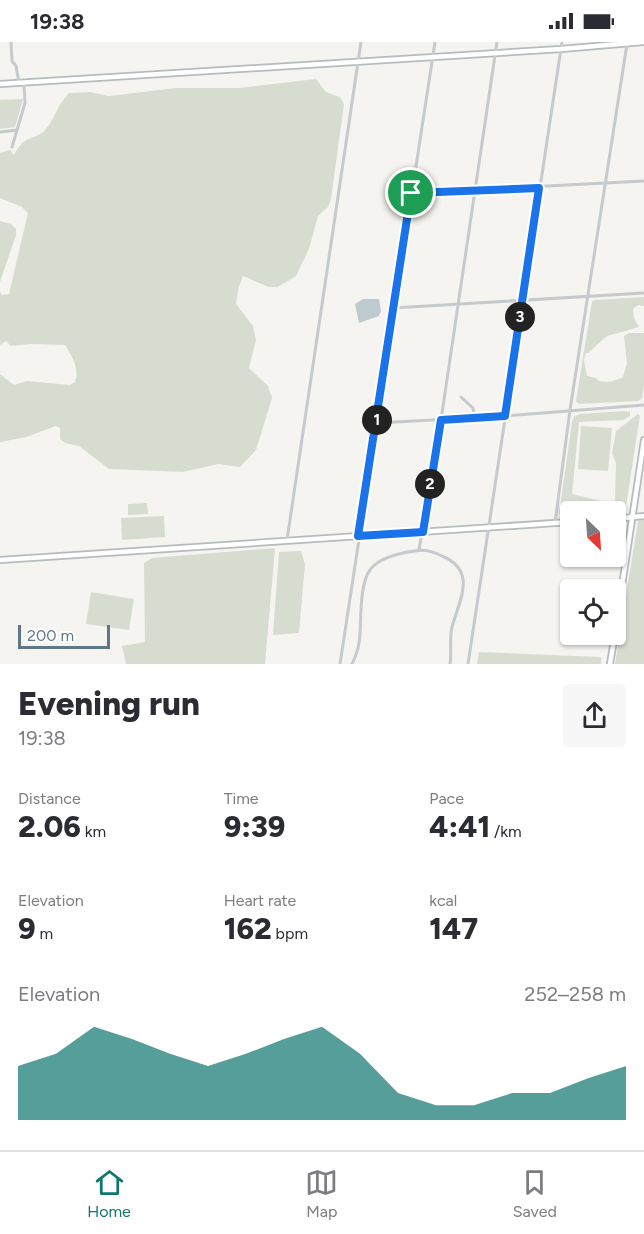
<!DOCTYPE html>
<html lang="en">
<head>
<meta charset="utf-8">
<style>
  :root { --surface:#fff; --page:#f7f7f7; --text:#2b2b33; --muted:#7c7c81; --line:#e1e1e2; --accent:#0f766e }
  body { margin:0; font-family:Figtree,sans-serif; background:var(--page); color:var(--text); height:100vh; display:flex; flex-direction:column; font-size:22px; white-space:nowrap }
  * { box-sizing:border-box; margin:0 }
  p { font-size:20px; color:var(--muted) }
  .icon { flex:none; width:33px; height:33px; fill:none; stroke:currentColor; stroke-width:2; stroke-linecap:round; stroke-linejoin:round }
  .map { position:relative; height:622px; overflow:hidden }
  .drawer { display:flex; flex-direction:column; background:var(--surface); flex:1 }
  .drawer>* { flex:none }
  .needle { width:39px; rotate:155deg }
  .tools { position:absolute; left:560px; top:459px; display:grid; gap:12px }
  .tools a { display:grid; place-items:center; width:66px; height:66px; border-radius:6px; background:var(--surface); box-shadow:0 2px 4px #0004; font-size:30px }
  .scale { position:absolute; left:18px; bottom:15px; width:92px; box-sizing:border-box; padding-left:6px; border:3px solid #607884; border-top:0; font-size:16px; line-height:21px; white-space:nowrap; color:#607884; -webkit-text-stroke:4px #fff; paint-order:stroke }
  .pin { position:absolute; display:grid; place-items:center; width:51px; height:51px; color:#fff; margin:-26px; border:3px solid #fff; border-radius:50%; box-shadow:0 2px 6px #0007 }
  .km { position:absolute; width:30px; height:30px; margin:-15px; border-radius:50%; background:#222; color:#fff; font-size:16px; line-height:30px; text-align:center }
  .round { display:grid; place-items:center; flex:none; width:63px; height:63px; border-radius:6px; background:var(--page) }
  .headline { display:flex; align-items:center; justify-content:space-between; height:102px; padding:0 18px }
  h1 { font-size:33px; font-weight:800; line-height:45px }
  .metrics { display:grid; grid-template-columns:repeat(3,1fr); gap:9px; height:102px; padding:6px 18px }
  .metrics div { display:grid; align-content:center }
  .metrics b { font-size:30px; font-weight:800 }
  .metrics small { font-size:16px; font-weight:400 }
  .metrics p { font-size:16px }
  .chart { height:168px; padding:12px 18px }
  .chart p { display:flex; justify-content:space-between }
  .chart svg { width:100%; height:108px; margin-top:6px; fill:var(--accent); opacity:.7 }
  .status { display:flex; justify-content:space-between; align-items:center; height:42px; padding:0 30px; background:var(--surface); direction:ltr }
  .status svg { height:16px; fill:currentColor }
  .tab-bar { display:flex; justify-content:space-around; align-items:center; height:84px; border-top:2px solid var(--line); background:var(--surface); font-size:16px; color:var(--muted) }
  .tab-bar a { display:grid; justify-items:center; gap:3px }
  .tab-bar .active { color:var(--accent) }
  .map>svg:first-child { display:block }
  .green { fill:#d6ddd0 }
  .water { fill:#bdcbcf }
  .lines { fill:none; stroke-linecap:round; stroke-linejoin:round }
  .secondary-casing { stroke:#b5bcbf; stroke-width:8 }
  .street { stroke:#c6cacc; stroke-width:3 }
  .secondary { stroke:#fff; stroke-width:4.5 }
  .route-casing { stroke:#fff; stroke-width:12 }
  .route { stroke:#1a73e8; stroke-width:8 }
</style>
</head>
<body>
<div class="status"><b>19:38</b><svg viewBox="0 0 49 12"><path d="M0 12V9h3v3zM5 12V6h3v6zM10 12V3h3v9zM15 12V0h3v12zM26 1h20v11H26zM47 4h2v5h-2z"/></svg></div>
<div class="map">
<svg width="644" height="622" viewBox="0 0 644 622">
  <rect width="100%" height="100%" fill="#f5f4f0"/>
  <path class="green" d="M316,37L326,50L340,55L344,62L331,157L328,165L318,174L309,207L296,234L278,245H269L243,234L239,244L236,262L253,284L256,298L249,326L268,344L272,356L256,408L240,425L218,422L183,430L109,427L79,404L65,401L60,397V386L56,384L26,395L0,400V332L14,343L27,339L70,343L75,340C80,327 72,314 65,303L31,302L11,304L6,299L0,303V250L2,253L9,252L28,171L22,165L0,156V111L10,108L14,113C25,91 36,99 46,87C55,76 58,62 69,51L90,50L109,54L176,46H239Z
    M23,57L15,85L0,87V58Z
    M0,179L11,182L16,187V193L0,240Z
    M644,255V264L638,263L633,267L634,276L639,285L607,294L588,311H586L584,318L587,334L596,336L599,339C608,341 615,339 623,335L627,321L624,294L629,291H644V343L642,356L638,359L579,362L576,359L592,259L595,258Z
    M625,369L630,370V374L623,378L579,380L572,452L609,461L615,458L616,421L612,411L616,389L638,372L640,374L626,464L623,469L615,473V470H570V475H563L559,472L572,380L574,374L580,372Z
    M581,384L612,386L608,429L578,427Z
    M147,461L148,472L128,473V462Z
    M164,474L165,495L122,498L121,476Z
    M644,477V622H615L638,479Z
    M275,506L265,622H126L122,604L145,600L144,521L152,516Z
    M301,509L305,522L299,591L273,593L279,510Z
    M91,550L134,557L129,588L86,582Z
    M479,610L601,615V622H477Z"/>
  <path class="water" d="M363,257H379L381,269L379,274L359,281L355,262Z"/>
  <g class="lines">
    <g class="secondary-casing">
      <path id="secondary" d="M0,42L561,7L643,0
        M615,477L644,474
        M0,518L570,480
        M615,590L644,398
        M610,622L615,592"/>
    </g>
    <path class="street" d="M11,0L12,19L16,24L19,41
      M0,90L17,88
      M12,105L25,61L24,41
      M411,151L644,139
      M393,266L644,251
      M461,355L473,366L475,376
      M377,381L505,374L644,363
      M555,481L570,368L627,2
      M287,498L361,0
      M419,508L441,378L497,0
      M340,622L435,0
      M352,622C357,612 360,602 360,591C361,575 360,541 370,528C379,515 400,511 415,509C424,507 434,510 442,514C478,529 459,559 452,585C449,597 452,610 450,622
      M468,622L562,0"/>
    <use href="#secondary" class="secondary"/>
  </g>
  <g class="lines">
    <g class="route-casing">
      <path id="route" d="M539,146L505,374L441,378L423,490L358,494L411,151Z"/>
    </g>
    <use href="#route" class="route"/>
  </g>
</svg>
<div class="tools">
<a><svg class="needle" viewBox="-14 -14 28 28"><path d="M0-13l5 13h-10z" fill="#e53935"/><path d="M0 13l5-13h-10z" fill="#7c7c81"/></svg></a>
<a><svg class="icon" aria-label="locate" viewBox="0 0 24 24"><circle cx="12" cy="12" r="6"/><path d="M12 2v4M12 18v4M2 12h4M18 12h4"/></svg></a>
</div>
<div class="scale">200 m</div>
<div class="pin" style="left:411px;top:151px;background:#1e9e55"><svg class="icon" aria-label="arrive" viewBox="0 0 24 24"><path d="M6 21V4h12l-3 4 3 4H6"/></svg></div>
<b class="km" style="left:377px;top:378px">1</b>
<b class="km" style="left:430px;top:442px">2</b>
<b class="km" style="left:520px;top:275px">3</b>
</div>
<section class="drawer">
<div class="headline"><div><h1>Evening run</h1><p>19:38</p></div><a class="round"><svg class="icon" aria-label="share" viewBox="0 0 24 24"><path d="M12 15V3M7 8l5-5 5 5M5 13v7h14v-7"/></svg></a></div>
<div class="metrics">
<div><p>Distance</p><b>2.06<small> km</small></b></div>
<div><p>Time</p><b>9:39</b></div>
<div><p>Pace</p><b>4:41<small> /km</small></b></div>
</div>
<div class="metrics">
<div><p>Elevation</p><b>9<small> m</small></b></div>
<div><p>Heart rate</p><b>162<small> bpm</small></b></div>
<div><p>kcal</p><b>147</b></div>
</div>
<div class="chart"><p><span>Elevation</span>252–258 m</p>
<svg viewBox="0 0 160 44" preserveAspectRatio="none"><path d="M0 44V22L10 17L20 6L30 11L40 17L50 22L60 17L70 11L80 6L90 17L100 33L110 38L120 38L130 33L140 33L150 27L160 22V44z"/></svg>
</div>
</section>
<nav class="tab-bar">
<a class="active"><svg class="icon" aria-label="home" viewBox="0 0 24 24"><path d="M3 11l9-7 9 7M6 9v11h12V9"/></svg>Home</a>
<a><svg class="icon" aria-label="map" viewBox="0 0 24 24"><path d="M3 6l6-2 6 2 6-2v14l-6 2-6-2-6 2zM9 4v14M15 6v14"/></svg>Map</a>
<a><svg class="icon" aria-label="saved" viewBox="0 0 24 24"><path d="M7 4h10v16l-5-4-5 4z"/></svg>Saved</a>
</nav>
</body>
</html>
